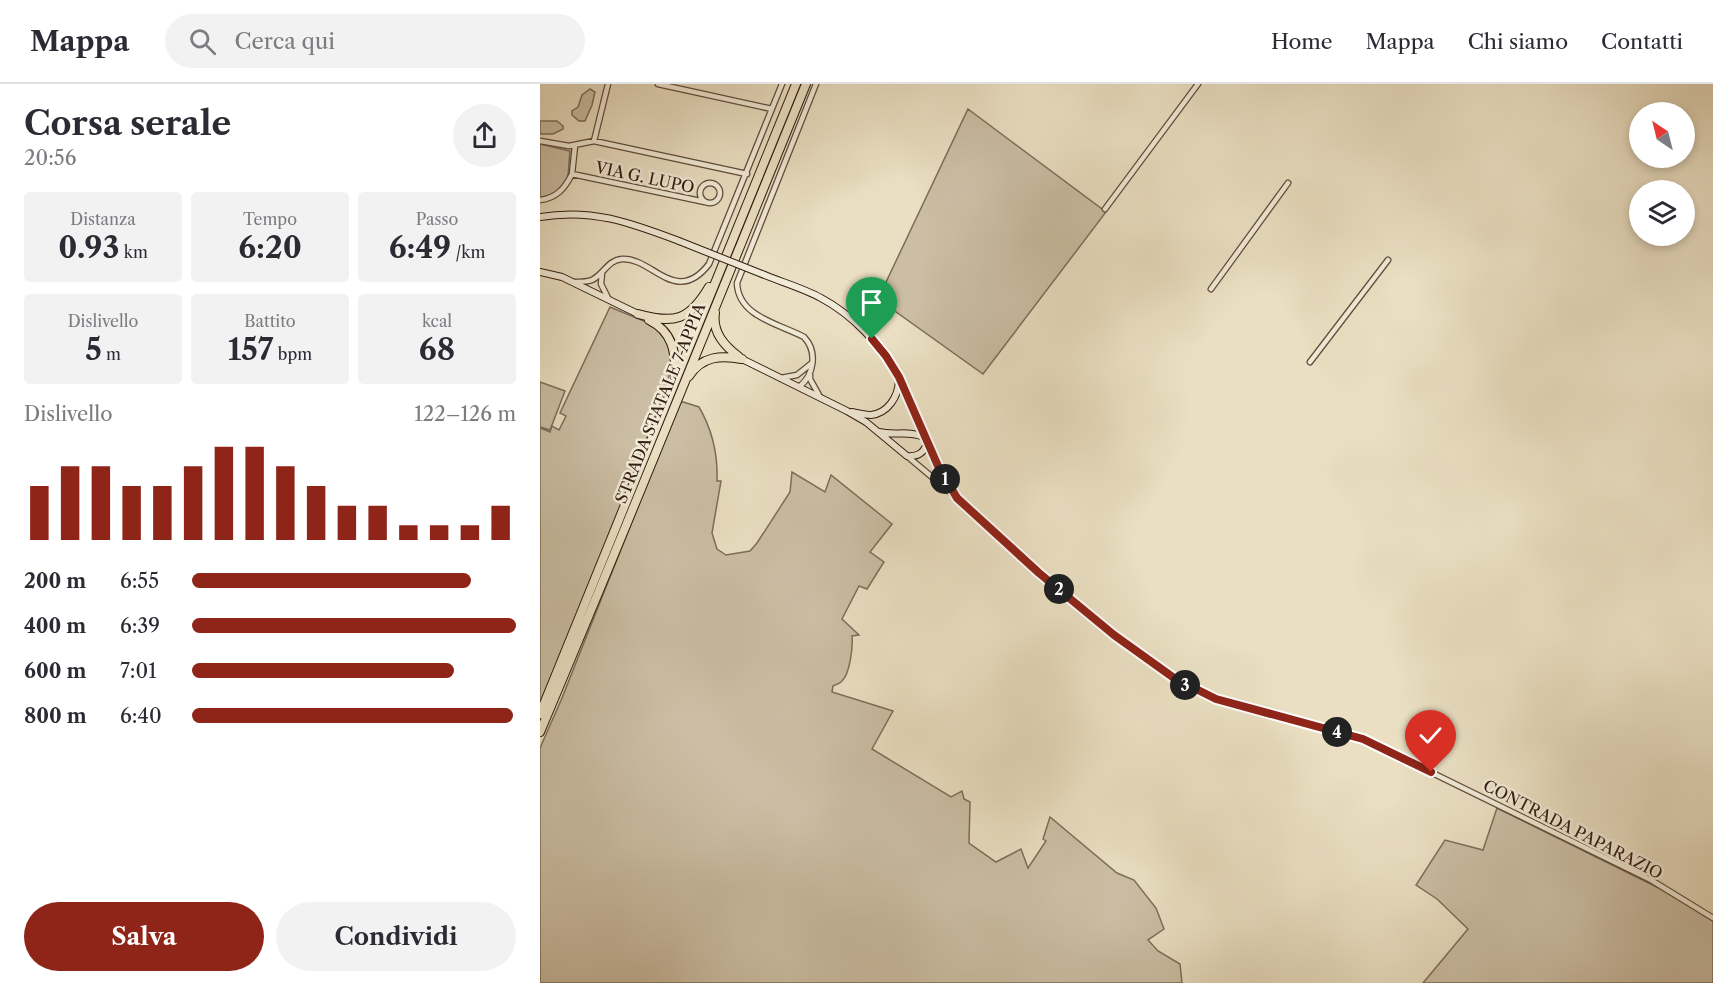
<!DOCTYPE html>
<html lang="it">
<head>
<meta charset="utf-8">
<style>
  :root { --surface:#fff; --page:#f2f2f3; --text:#2b2b33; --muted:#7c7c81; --line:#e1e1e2; --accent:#8f2418 }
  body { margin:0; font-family:"Libre Caslon Text",serif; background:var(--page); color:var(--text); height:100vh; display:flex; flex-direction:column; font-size:22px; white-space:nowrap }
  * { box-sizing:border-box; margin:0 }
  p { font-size:20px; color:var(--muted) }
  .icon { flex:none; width:33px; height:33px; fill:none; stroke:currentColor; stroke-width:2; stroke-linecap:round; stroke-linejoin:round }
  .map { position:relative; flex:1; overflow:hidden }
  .sheet { display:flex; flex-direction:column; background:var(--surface); width:540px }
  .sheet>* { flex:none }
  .needle { width:39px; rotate:325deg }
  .controls { position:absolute; left:1089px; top:18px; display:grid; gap:12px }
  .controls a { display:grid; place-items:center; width:66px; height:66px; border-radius:50%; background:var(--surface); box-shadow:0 3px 9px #0003; font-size:30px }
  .pin { position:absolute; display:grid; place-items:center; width:51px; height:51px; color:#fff; margin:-62px -26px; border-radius:50% 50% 50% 0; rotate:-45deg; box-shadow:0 0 6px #0007 }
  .pin .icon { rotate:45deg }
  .km { position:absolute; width:30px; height:30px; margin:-15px; border-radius:50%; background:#222; color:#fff; font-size:16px; line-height:30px; text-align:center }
  .round { display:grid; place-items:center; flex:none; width:63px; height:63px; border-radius:32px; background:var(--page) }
  .summary { display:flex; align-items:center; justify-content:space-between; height:102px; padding:0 24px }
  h1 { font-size:33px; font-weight:800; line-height:45px }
  .stats { display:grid; grid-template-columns:repeat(3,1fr); gap:9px; height:102px; padding:6px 24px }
  .stats div { display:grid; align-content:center; border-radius:6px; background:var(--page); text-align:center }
  .stats b { font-size:30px; font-weight:800 }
  .stats small { font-size:16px; font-weight:400 }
  .stats p { font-size:16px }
  .chart { height:168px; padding:12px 24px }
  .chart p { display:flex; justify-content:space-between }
  .chart svg { width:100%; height:108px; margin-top:6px; stroke:var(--accent); stroke-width:6 }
  .cta { display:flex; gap:12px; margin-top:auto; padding:12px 24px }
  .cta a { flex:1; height:69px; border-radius:36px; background:var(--accent); color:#fff; font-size:24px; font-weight:800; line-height:69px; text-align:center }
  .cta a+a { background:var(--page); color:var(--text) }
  ul { padding:0 24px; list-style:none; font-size:20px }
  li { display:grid; grid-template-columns:96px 72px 1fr; align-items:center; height:45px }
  li i { height:15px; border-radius:8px; background:var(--accent) }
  header { display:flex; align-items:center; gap:36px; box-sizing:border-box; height:84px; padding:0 30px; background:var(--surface); border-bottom:2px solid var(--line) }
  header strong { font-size:28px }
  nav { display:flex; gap:33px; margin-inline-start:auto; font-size:21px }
  .search { width:420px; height:54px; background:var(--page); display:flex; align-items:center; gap:15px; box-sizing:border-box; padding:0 21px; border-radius:33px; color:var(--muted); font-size:22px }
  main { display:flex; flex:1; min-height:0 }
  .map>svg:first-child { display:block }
  .green { fill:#cbbea4; stroke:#7e6c5a; stroke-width:1.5 }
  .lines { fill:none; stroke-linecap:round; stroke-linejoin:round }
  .street-casing { stroke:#604c3c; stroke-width:7 }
  .secondary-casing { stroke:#321b10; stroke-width:8 }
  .highway-casing { stroke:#321b10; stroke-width:10 }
  .street { stroke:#f1ead7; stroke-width:4.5 }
  .secondary { stroke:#f1ead7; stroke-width:6 }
  .highway { stroke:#eadfc2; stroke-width:8 }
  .secondary-bridge-casing { stroke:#321b10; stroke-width:8; stroke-linecap:butt }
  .secondary-bridge { stroke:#f1ead7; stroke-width:6 }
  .route-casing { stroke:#fff; stroke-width:12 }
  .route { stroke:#8f2418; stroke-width:8 }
  .labels { text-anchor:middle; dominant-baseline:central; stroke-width:5; stroke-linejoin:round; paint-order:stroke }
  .street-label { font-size:16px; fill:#321b10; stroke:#f1ead7 }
</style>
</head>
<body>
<header>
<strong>Mappa</strong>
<div class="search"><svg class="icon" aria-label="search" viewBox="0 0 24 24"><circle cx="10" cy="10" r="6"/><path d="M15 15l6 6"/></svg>Cerca qui</div>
<nav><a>Home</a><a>Mappa</a><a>Chi siamo</a><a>Contatti</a></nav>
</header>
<main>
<section class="sheet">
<div class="summary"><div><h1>Corsa serale</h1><p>20:56</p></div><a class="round"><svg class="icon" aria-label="share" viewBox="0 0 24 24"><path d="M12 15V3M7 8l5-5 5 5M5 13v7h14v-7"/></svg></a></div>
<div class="stats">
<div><p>Distanza</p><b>0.93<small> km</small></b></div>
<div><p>Tempo</p><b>6:20</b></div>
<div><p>Passo</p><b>6:49<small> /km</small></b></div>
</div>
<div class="stats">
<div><p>Dislivello</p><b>5<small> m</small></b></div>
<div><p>Battito</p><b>157<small> bpm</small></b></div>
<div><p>kcal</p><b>68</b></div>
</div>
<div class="chart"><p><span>Dislivello</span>122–126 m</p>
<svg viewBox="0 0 160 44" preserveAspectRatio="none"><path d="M5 44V22M15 44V14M25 44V14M35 44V22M45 44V22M55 44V14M65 44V6M75 44V6M85 44V14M95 44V22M105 44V30M115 44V30M125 44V38M135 44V38M145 44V38M155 44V30"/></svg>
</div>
<ul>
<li><b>200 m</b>6:55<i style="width:86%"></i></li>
<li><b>400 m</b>6:39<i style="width:100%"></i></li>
<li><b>600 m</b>7:01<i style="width:81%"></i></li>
<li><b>800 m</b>6:40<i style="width:99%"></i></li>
</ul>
<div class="cta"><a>Salva</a><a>Condividi</a></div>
</section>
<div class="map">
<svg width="1173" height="899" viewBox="0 0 1173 899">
  <rect width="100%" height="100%" fill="#eadfc2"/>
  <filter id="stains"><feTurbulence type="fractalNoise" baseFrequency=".00333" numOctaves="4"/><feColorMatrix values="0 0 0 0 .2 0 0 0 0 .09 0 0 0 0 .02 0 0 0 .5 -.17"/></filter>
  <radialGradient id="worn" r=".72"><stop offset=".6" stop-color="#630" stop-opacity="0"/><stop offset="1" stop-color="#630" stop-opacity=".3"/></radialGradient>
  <path class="green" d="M50,5L55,8L52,21L45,37H39L32,31V27L38,23L42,11Z
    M428,25L566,128L443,290L338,215Z
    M0,37H17L23,42V45L13,50H0Z
    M0,60L30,67C27,99 32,103 0,116Z
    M70,223L116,242L131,260L133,281L92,396L0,619V344L10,348L12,342L19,346L26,332L20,329Z
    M0,298L25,307L10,346L0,343Z
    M140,317L159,323C173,347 178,371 177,397H181L172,449L177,465L186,471L210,467L217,459L250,408L252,388L285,408L291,391L352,440L330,468L344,478L327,505L319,502L302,535L319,551L312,552C313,562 310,590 302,597C301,599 295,601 293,602L292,608L353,627L332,665L411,713L422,707L424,715L430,718L429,759L456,778L481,765L488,784L506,757L503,755L510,733L577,789L594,796L616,824L624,845L608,856L618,867L640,880L642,899H0V664L22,614Z
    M957,724L1145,817L1173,835V899H883L928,845L897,815L876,801L905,756L943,766Z"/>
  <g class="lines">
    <g class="street-casing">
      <path id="street" d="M118,0L232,25
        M0,57L29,62L54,57L207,90
        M54,57L68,0
        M35,62L32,90L165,118
        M160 109a10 10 0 1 1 20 0a10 10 0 1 1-20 0Z
        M0,116C17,114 25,104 32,90
        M565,125L658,0
        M62,189L61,200L68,214
        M34,198C40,198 47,198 52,196C64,190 68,176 82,175C112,173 136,223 169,180L242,0
        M671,205L748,99
        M770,278L848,176
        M270,291V295L280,313
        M241,294L257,291L272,279
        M259,303C274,291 278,268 264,253C240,240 198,233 197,199L276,0
        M387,359L398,382L414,409
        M367,372L417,414L499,489L575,551L634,594L676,615L823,655L1111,796L1173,834"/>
    </g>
    <g class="secondary-casing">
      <path id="secondary" d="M0,133C52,124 91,139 139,157
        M0,188L22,193L98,230
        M202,275L307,327L326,338L367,372C378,373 384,369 387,359C376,337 369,313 358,292C340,260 313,231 281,214C263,204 241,198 222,190
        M312,328C318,329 325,331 331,331C348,329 358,313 359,297
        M339,348C355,352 368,346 384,353"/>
    </g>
    <g class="highway-casing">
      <path id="highway" d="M175,229C172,249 185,262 199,273
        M98,230C134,240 149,237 169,203
        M109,236C133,248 136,268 135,293
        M149,292C162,272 181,271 202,275
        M0,630L256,0
        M0,648C91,433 178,216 266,0"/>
    </g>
    <use href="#street" class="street"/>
    <use href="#secondary" class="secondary"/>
    <use href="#highway" class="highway"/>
    <g class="secondary-bridge-casing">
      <path id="secondary-bridge" d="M139,157L222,190"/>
    </g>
    <use href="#secondary-bridge" class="secondary-bridge"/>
  </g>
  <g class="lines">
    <g class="route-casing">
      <path id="route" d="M332,255L346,272L359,293L398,382L417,414L499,489L574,551L634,594L676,615L823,655L891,688"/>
    </g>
    <use href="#route" class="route"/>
  </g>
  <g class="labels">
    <g class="street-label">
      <text transform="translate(105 93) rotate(12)">VIA G. LUPO</text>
      <text transform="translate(120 319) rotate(-68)">STRADA STATALE 7 APPIA</text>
      <text transform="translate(1033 745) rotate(27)">CONTRADA PAPARAZIO</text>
    </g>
  </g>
  <rect width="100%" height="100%" filter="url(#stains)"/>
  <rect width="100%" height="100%" fill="url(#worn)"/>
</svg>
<div class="controls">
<a><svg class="needle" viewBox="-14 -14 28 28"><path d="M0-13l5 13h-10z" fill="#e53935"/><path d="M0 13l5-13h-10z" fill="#7c7c81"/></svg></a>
<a><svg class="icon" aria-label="layers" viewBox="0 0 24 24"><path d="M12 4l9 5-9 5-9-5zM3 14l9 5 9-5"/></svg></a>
</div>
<div class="pin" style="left:332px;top:255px;background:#1e9e55"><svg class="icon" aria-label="arrive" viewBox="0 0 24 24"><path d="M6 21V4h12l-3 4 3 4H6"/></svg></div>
<div class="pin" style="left:891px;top:688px;background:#d93025"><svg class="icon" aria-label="check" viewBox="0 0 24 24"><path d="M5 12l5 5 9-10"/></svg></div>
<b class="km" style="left:405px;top:395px">1</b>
<b class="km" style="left:519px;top:505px">2</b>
<b class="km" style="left:645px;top:601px">3</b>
<b class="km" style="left:797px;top:648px">4</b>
</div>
</main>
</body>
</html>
